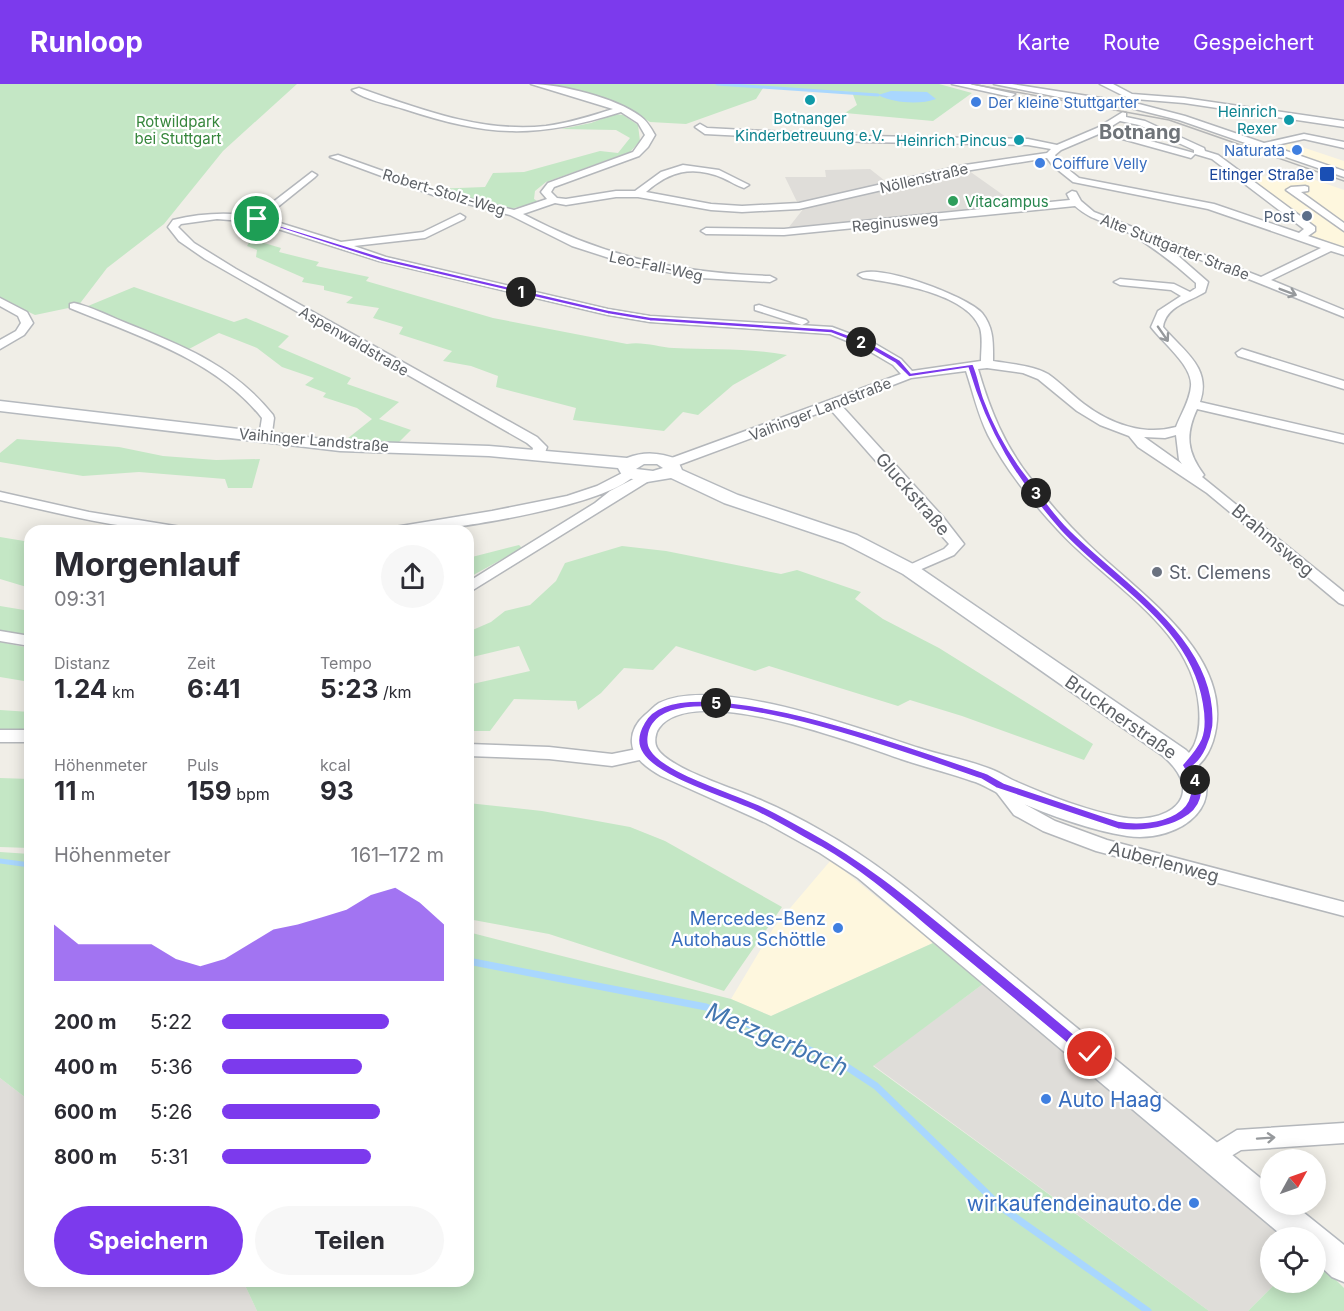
<!DOCTYPE html>
<html lang="de">
<head>
<meta charset="utf-8">
<style>
  :root { --surface:#fff; --page:#f7f7f7; --text:#2b2b33; --muted:#7c7c81; --accent:#7c3aed }
  body { margin:0; font-family:Inter,sans-serif; background:var(--page); color:var(--text); height:100vh; display:flex; flex-direction:column; font-size:22px; white-space:nowrap }
  * { box-sizing:border-box; margin:0 }
  p { font-size:20px; color:var(--muted) }
  .icon { flex:none; width:33px; height:33px; fill:none; stroke:currentColor; stroke-width:2; stroke-linecap:round; stroke-linejoin:round }
  .map { position:relative; flex:1; overflow:hidden }
  .details { position:absolute; left:24px; top:441px; width:450px; height:762px; display:flex; flex-direction:column; background:var(--surface); border-radius:18px; box-shadow:0 3px 15px #0003 }
  .details>* { flex:none }
  .needle { width:39px; rotate:50deg }
  .buttons { position:absolute; left:1260px; top:1065px; display:grid; gap:12px }
  .buttons a { display:grid; place-items:center; width:66px; height:66px; border-radius:50%; background:var(--surface); box-shadow:0 3px 15px #0003; font-size:30px }
  .pin { position:absolute; display:grid; place-items:center; width:51px; height:51px; color:#fff; margin:-26px; border:3px solid #fff; border-radius:50%; box-shadow:0 2px 6px #0007 }
  .km { position:absolute; width:30px; height:30px; margin:-15px; border-radius:50%; background:#222; color:#fff; font-size:16px; line-height:30px; text-align:center }
  .round { display:grid; place-items:center; flex:none; width:63px; height:63px; border-radius:32px; background:var(--page) }
  .head { display:flex; align-items:center; justify-content:space-between; height:102px; padding:0 30px }
  h1 { font-size:33px; font-weight:700; line-height:45px }
  .metrics { display:grid; grid-template-columns:repeat(3,1fr); gap:9px; height:102px; padding:6px 30px }
  .metrics div { display:grid; align-content:center }
  .metrics b { font-size:26px; font-weight:700 }
  .metrics small { font-size:16px; font-weight:400 }
  .metrics p { font-size:16px }
  .chart { height:168px; padding:12px 30px }
  .chart p { display:flex; justify-content:space-between }
  .chart svg { width:100%; height:108px; margin-top:6px; fill:var(--accent); opacity:.7 }
  .button { display:flex; gap:12px; margin-top:auto; padding:12px 30px }
  .button a { flex:1; height:69px; border-radius:36px; background:var(--accent); color:#fff; font-size:24px; font-weight:700; line-height:69px; text-align:center }
  .button a+a { background:var(--page); color:var(--text) }
  ul { padding:0 30px; list-style:none; font-size:20px }
  li { display:grid; grid-template-columns:96px 72px 1fr; align-items:center; height:45px }
  li i { height:15px; border-radius:8px; background:var(--accent) }
  header { display:flex; align-items:center; gap:36px; box-sizing:border-box; height:84px; padding:0 30px; background:var(--accent); color:#fff }
  header strong { font-size:28px }
  nav { display:flex; gap:33px; margin-inline-start:auto; font-size:21px }
  .map>svg:first-child { display:block }
  .commercial { fill:#fef7de }
  .industrial { fill:#dfddd9 }
  .green { fill:#c4e7c5 }
  .water { fill:#a9d7fe }
  .lines { fill:none; stroke-linecap:round; stroke-linejoin:round }
  .stream-far2 { stroke:#a9d7fe; stroke-width:3 }
  .stream-far1 { stroke:#a9d7fe; stroke-width:5 }
  .stream { stroke:#a9d7fe; stroke-width:7 }
  .street-casing { stroke:#b4b7bb; stroke-width:3 }
  .secondary-casing { stroke:#b5b9be; stroke-width:3 }
  .street { fill:#fff; fill-rule:evenodd }
  .secondary { fill:#fff; fill-rule:evenodd }
  .tram { stroke:#b5b6b7; stroke-width:1.5 }
  .oneway { stroke:#96999c }
  .route { fill:#7c3aed; stroke:#fff; stroke-width:1.5 }
  .culture-dot { fill:#0f9aa8; stroke:#fff; stroke-width:2 }
  .shop-dot { fill:#3f7fe0; stroke:#fff; stroke-width:2 }
  .transit-dot { fill:#1a4fb4; stroke:#fff; stroke-width:2 }
  .leisure-dot { fill:#2e9e5b; stroke:#fff; stroke-width:2 }
  .service-dot { fill:#5c6f8a; stroke:#fff; stroke-width:2 }
  .worship-dot { fill:#6b7280; stroke:#fff; stroke-width:2 }
  .labels { text-anchor:middle; dominant-baseline:central; stroke-width:4.5; stroke-linejoin:round; paint-order:stroke }
  .far-shop-label { font-size:15px; fill:#366cbe; stroke:#fff; text-anchor:start }
  .far-culture-label { font-size:15px; fill:#0d838f; stroke:#fff; text-anchor:end }
  .far-park-label { font-size:15px; fill:#36863c; stroke:#fff }
  .far-transit-label { font-size:15px; fill:#164399; stroke:#fff; text-anchor:end }
  .far-street-label { font-size:15px; fill:#5e6267; stroke:#fff }
  .far-leisure-label { font-size:15px; fill:#27864d; stroke:#fff; text-anchor:start }
  .far-service-label { font-size:15px; fill:#4e5e75; stroke:#fff; text-anchor:end }
  .street-label { font-size:18px; fill:#5e6267; stroke:#fff }
  .worship-label { font-size:18px; fill:#5b616d; stroke:#fff; text-anchor:start }
  .shop-label { font-size:18px; fill:#366cbe; stroke:#fff; text-anchor:end }
  .far-district-label { font-size:20px; font-weight:bold; fill:#6f7479; stroke:#fff }
  .near-shop-label { font-size:21px; fill:#366cbe; stroke:#fff; text-anchor:start }
  .near-water-label { font-size:24px; font-style:italic; fill:#4477b1; stroke:#fff }
</style>
</head>
<body>
<header>
<strong>Runloop</strong>
<nav><a>Karte</a><a>Route</a><a>Gespeichert</a></nav>
</header>
<div class="map">
<svg width="1344" height="1227" viewBox="0 0 1344 1227">
  <rect width="100%" height="100%" fill="#f0eee7"/>
  <path class="commercial" d="M1290,59L1344,77V91L1272,66Z
    M1298,90L1344,106V168L1300,153L1310,148L1243,94Z
    M831,776L933,859L771,932L731,915L774,843Z"/>
  <path class="industrial" d="M965,84L1020,123L798,147L789,143L804,124L799,122L785,93H826L825,86L870,85L889,100Z
    M983,900L1289,1153L1270,1154V1198L1276,1199L1248,1227H1209L873,981Z
    M0,994L30,1017V1197H243L257,1227H0Z"/>
  <path class="green" d="M0,0H297L223,67L164,140L107,184L78,222L35,231L0,214Z
    M545,0H939L972,9L933,37L845,29L857,21L852,8L763,4L756,15L686,40L650,38L631,27Z
    M615,30L623,31L638,41L640,57L630,68L546,98L535,107L534,115L539,118L510,125L432,105L485,103L493,89L524,88L600,67L618,69L630,54L616,46L561,45L591,39Z
    M251,155L281,164L279,168L319,178L316,182L369,193L366,197L493,234L627,260C642,257 658,263 674,264C713,266 748,264 787,271L733,301L698,331L683,328L664,347L573,336L576,324L496,303L498,292L471,282L443,277L452,267L399,250L403,243L373,234L379,224L346,219L353,213L324,206V202L302,198L304,194L256,173L257,166L247,162Z
    M134,203L234,238L246,234L289,252L278,263L351,294L347,300L399,318L379,335L411,346L398,359L347,355L372,335L357,324L323,313L326,309L305,301L314,294L282,283L257,264L219,249L189,265L88,222Z
    M17,355L119,363L163,372L216,376L260,375L252,404H228L225,395L139,388L83,392L0,378V369Z
    M0,453L30,458V504L0,495Z
    M519,461L522,464L468,494V474Z
    M622,462L666,467L781,490L797,486L861,508L855,515L883,535L939,564L1093,660L1084,676L962,632L910,616L898,622L769,582L755,587L676,562L653,586L624,584L601,609L578,626L576,617L514,615L490,647H468V601L530,587L519,562L468,574V548L491,538L505,527L530,521L556,497L565,479Z
    M0,522L30,527V552L0,547Z
    M0,558L30,564V598L0,593Z
    M0,626L30,628V648H0Z
    M0,694L30,695V764L0,763Z
    M468,719L542,727L630,743L665,757L782,823L724,907L549,850L468,835Z
    M0,768L30,770V1017L0,994Z
    M468,848L731,915L771,932L933,859L983,900L873,982L1209,1227H257L243,1197H468Z
    M1316,1176L1344,1204V1227H1248L1276,1199L1316,1198Z"/>
  <path class="water" d="M891,7L927,8L936,15C920,21 893,19 878,11Z"/>
  <g class="lines">
    <path class="stream-far2" d="M717,0L878,11"/>
    <path class="stream-far1" d="M0,777L30,781"/>
    <path class="stream" d="M468,877L706,923L841,979L876,1002L1002,1124L1148,1227"/>
    <g class="street-casing">
      <path id="street" d="M531,0C560,0 616,14 640,32C647,37 651,44 655,51L648,63L639,72L554,103L551,108L557,114L566,115L616,107H635L661,88L683,81L719,86L749,101L744,104C737,102 730,97 723,94C693,81 669,87 646,108L711,120L742,122L799,119L965,81L1047,69L1051,65L1028,61L865,58L705,50L695,43L700,40L707,44L865,52L1028,55L1057,61L1097,44L1123,28L1126,29V33L1145,37L1204,64L1205,67L1218,71L1315,143V147L1308,152L1344,164V171L1331,167L1271,196L1344,226V233L1158,159L1176,170L1208,198L1205,208C1189,218 1166,222 1163,243C1183,267 1212,283 1200,318L1344,351V359L1197,325C1185,351 1187,368 1204,391L1202,393L1344,508V521L1339,519L1207,409L1138,363L1129,352L1100,341L1077,327L1038,295L1023,289L987,284L978,285C990,326 1004,361 1031,395C1048,418 1067,440 1088,460C1138,509 1239,573 1213,657C1209,669 1201,683 1188,687L1182,685L1179,681C1184,673 1192,668 1195,659C1200,647 1200,636 1199,623C1193,544 1107,500 1058,446C1032,418 1006,386 988,351C978,331 973,308 966,287L911,294L841,321L943,433L964,460L954,471L910,490L903,486L905,483L944,465L949,460L830,325L676,382H666L664,379L666,376L901,290L893,281L864,264L830,250L650,238L608,231L379,177L256,138L217,135L181,140L178,143L194,159L236,185L537,353L547,363L543,374L538,375L531,371L533,364L527,359L205,175L179,157L168,143L173,136C201,129 227,128 255,132L312,88L317,91L315,93L264,134L341,158L423,148L460,130L465,133L464,135L425,154L354,162L386,173L608,225L650,232L832,243L872,258L901,275L912,287L981,277C981,267 983,254 980,244C967,209 895,199 863,194L858,191C874,177 967,212 982,229C994,244 993,259 993,277C1010,280 1032,281 1048,290C1061,299 1072,311 1084,320C1110,340 1144,352 1176,343C1181,330 1190,316 1191,302C1193,282 1162,258 1151,243L1158,227L1181,212L1171,206L1120,201L1114,198L1120,195L1174,200L1190,208L1196,204V199C1175,180 1153,163 1129,149C1110,137 1094,139 1075,122L784,151L706,150L701,147L706,144L784,145L1070,116L1067,110L1072,107L1076,108L1081,117L1094,128L1261,193L1321,164L1208,125L1073,98L1053,82L1047,74L965,87L799,125L742,128L711,126L638,113H616L566,121L555,119L523,130C604,173 678,189 770,192L776,195L770,198L701,194L634,182L572,162L510,131L433,111L330,73L338,71L439,107L514,126L547,115L541,108L548,99L633,68L645,51L638,39L621,28C535,55 489,53 404,25C388,20 365,16 352,6L359,4C420,25 481,49 546,42C569,39 591,32 613,25ZM1120,37L1139,41L1194,66V69L1107,45ZM1101,49L1191,74L1195,70L1212,75L1304,145L1299,149L1214,120L1079,94L1059,78L1055,71L1061,66ZM1176,351L1179,376L1182,380L1144,353L1165,354Z
        M952,0H970L1015,10L1011,13Z
        M994,0H1012L1126,18V13L1100,0H1113L1132,10L1184,14L1344,37V43L1184,19L1135,15V19L1185,32L1264,59L1304,50L1344,58V64L1304,55L1272,62L1344,87V93L1179,36L1131,24L1093,20Z
        M1305,102L1308,103V107L1301,108L1344,139V147L1286,106L1291,103Z
        M0,214L27,228L33,239L24,251L0,265V256L16,247L21,239L18,232L0,222Z
        M74,219C92,223 109,232 126,239C183,262 233,281 273,331L274,334L271,356H261L259,353L262,334C215,275 138,252 70,224V220Z
        M759,221L806,236L808,238L802,241L755,226V222Z
        M1242,265L1344,297V305L1238,272L1236,269Z
        M630,385L637,389C610,421 469,442 425,447C413,448 400,447 388,447L395,443L492,427L567,412L597,402Z
        M647,388L652,389L654,392L652,395L468,509V498L595,419L610,407Z
        M0,408L89,428L181,443L188,447C124,447 62,430 0,416Z
        M0,547L30,552V562L0,557Z
        M0,646H30V658H0Z
        M468,660L549,663L612,670L647,663L653,665L656,669L653,673L612,682L549,675L468,672Z
        M1000,695L1006,697L1026,721L1055,737L1107,756L1344,818V832L1096,767L1043,747L1014,731L991,701L994,697Z
        M1344,1039V1059L1241,1066L1213,1083L1205,1080L1202,1073L1205,1066L1237,1046Z"/>
    </g>
    <g class="secondary-casing">
      <path id="secondary" d="M0,317L340,357L489,362L627,374C645,367 660,369 677,375L682,386L738,411L857,451L917,482L1186,666C1238,716 1181,760 1127,752C1088,746 1041,728 1005,712C994,708 983,700 972,697C950,689 927,684 904,676C857,660 693,597 659,644C655,649 654,659 657,664C667,684 736,705 758,715C780,724 801,735 822,747C887,783 942,834 999,880C1089,954 1180,1028 1270,1102V1120H1293L1344,1161V1198L1332,1193L1316,1178V1154H1285L858,794L820,769L766,739L661,692C649,685 633,675 632,659C631,648 637,638 645,631C649,628 654,622 659,619C716,591 860,645 919,664C943,672 969,676 993,686C1001,689 1009,695 1017,698C1049,712 1086,726 1120,733C1166,742 1210,713 1163,672L903,490L843,459L724,419L671,394L647,398L623,393L618,384L489,372L340,367L0,327ZM644,380H657L663,384L653,387L636,385Z"/>
    </g>
    <use href="#street" class="street"/>
    <use href="#secondary" class="secondary"/>
    <path class="tram" d="M972,0L1169,36L1344,97"/>
  </g>
  <defs><path id="oneway-shaft" d="M-6 0H5M1.5-3L5.5 0L1.5 3" fill="none" stroke-width="1.6" stroke-linecap="round" stroke-linejoin="round" transform="scale(1.5)"/></defs>
  <g class="oneway">
    <use href="#oneway-shaft" transform="translate(1288 208) rotate(21)"/>
    <use href="#oneway-shaft" transform="translate(1163 250) rotate(55)"/>
    <use href="#oneway-shaft" transform="translate(1266 1054) rotate(-4)"/>
  </g>
  <path class="route" d="M255,134L385,174L608,226L650,233L832,245L870,259L900,276L911,289L973,280C978,291 980,304 984,315C994,342 1008,368 1026,391C1039,408 1052,428 1068,444C1122,499 1219,555 1213,642C1211,656 1204,674 1193,682C1226,734 1156,751 1118,745L996,704L981,695C927,677 690,586 653,640C648,647 646,659 651,666C666,690 738,710 764,723C779,730 794,739 809,747C866,778 910,815 960,856C1005,893 1050,930 1094,967L1096,970L1094,974H1085C1036,933 987,892 937,851C900,820 863,787 821,763C799,751 778,738 755,727C727,714 659,694 643,670C636,660 638,649 644,639C676,574 934,672 988,690L1004,699L1118,737C1156,744 1212,729 1182,681C1189,673 1196,666 1201,655C1205,645 1204,630 1202,619C1189,540 1110,501 1060,446C1016,396 987,348 968,284L909,293L895,279L865,262L831,249L650,237L608,230L381,177L255,136Z"/>
  <g class="culture-dot">
    <circle cx="810" cy="16" r="6"/>
    <circle cx="1289" cy="36" r="6"/>
    <circle cx="1019" cy="56" r="6"/>
  </g>
  <g class="shop-dot">
    <circle cx="976" cy="18" r="6"/>
    <circle cx="1297" cy="66" r="6"/>
    <circle cx="1040" cy="79" r="6"/>
    <circle cx="838" cy="844" r="6"/>
    <circle cx="1046" cy="1015" r="6"/>
    <circle cx="1194" cy="1119" r="6"/>
  </g>
  <rect class="transit-dot" x="1319" y="82" width="16" height="16" rx="3"/>
  <circle class="leisure-dot" cx="953" cy="117" r="6"/>
  <circle class="service-dot" cx="1307" cy="132" r="6"/>
  <circle class="worship-dot" cx="1157" cy="488" r="6"/>
  <g class="labels">
    <g class="far-shop-label">
      <text x="988" y="18">Der kleine Stuttgarter</text>
      <text x="1285" y="66" text-anchor="end">Naturata</text>
      <text x="1052" y="79">Coiffure Velly</text>
    </g>
    <g class="far-culture-label">
      <text x="1277" y="27">Heinrich<tspan x="1277" dy="17">Rexer</tspan></text>
      <text x="810" y="34" text-anchor="middle">Botnanger<tspan x="810" dy="17">Kinderbetreuung e.V.</tspan></text>
      <text x="1007" y="56">Heinrich Pincus</text>
    </g>
    <g class="far-park-label">
      <text x="178" y="37">Rotwildpark<tspan x="178" dy="17">bei Stuttgart</tspan></text>
    </g>
    <g class="far-transit-label">
      <text x="1314" y="90">Eltinger Straße</text>
    </g>
    <g class="far-street-label">
      <text transform="translate(924 94) rotate(-13)">Nöllenstraße</text>
      <text transform="translate(444 108) rotate(17)">Robert-Stolz-Weg</text>
      <text transform="translate(895 138) rotate(-6)">Reginusweg</text>
      <text transform="translate(1175 163) rotate(21)">Alte Stuttgarter Straße</text>
      <text transform="translate(656 182) rotate(12)">Leo-Fall-Weg</text>
      <text transform="translate(354 257) rotate(30)">Aspenwaldstraße</text>
      <text transform="translate(820 325) rotate(-21)">Vaihinger Landstraße</text>
      <text transform="translate(314 356) rotate(5)">Vaihinger Landstraße</text>
    </g>
    <g class="far-leisure-label">
      <text x="965" y="117">Vitacampus</text>
    </g>
    <g class="far-service-label">
      <text x="1295" y="132">Post</text>
    </g>
    <g class="street-label">
      <text transform="translate(913 410) rotate(49)">Gluckstraße</text>
      <text transform="translate(1273 456) rotate(40)">Brahmsweg</text>
      <text transform="translate(1121 633) rotate(35)">Brucknerstraße</text>
      <text transform="translate(1164 778) rotate(15)">Auberlenweg</text>
    </g>
    <g class="worship-label">
      <text x="1169" y="488">St. Clemens</text>
    </g>
    <g class="shop-label">
      <text x="826" y="834">Mercedes-Benz<tspan x="826" dy="21">Autohaus Schöttle</tspan></text>
    </g>
    <g class="far-district-label">
      <text x="1140" y="48">Botnang</text>
    </g>
    <g class="near-shop-label">
      <text x="1058" y="1015">Auto Haag</text>
      <text x="1182" y="1119" text-anchor="end">wirkaufendeinauto.de</text>
    </g>
    <g class="near-water-label">
      <text transform="translate(777 955) rotate(23)">Metzgerbach</text>
    </g>
  </g>
</svg>
<div class="buttons">
<a><svg class="needle" viewBox="-14 -14 28 28"><path d="M0-13l5 13h-10z" fill="#e53935"/><path d="M0 13l5-13h-10z" fill="#7c7c81"/></svg></a>
<a><svg class="icon" aria-label="locate" viewBox="0 0 24 24"><circle cx="12" cy="12" r="6"/><path d="M12 2v4M12 18v4M2 12h4M18 12h4"/></svg></a>
</div>
<div class="pin" style="left:257px;top:135px;background:#1e9e55"><svg class="icon" aria-label="arrive" viewBox="0 0 24 24"><path d="M6 21V4h12l-3 4 3 4H6"/></svg></div>
<div class="pin" style="left:1090px;top:970px;background:#d93025"><svg class="icon" aria-label="check" viewBox="0 0 24 24"><path d="M5 12l5 5 9-10"/></svg></div>
<b class="km" style="left:521px;top:208px">1</b>
<b class="km" style="left:861px;top:258px">2</b>
<b class="km" style="left:1036px;top:409px">3</b>
<b class="km" style="left:1195px;top:696px">4</b>
<b class="km" style="left:716px;top:619px">5</b>
<section class="details">
<div class="head"><div><h1>Morgenlauf</h1><p>09:31</p></div><a class="round"><svg class="icon" aria-label="share" viewBox="0 0 24 24"><path d="M12 15V3M7 8l5-5 5 5M5 13v7h14v-7"/></svg></a></div>
<div class="metrics">
<div><p>Distanz</p><b>1.24<small> km</small></b></div>
<div><p>Zeit</p><b>6:41</b></div>
<div><p>Tempo</p><b>5:23<small> /km</small></b></div>
</div>
<div class="metrics">
<div><p>Höhenmeter</p><b>11<small> m</small></b></div>
<div><p>Puls</p><b>159<small> bpm</small></b></div>
<div><p>kcal</p><b>93</b></div>
</div>
<div class="chart"><p><span>Höhenmeter</span>161–172 m</p>
<svg viewBox="0 0 160 44" preserveAspectRatio="none"><path d="M0 44V21L10 29L20 29L30 29L40 29L50 35L60 38L70 35L80 29L90 23L100 21L110 18L120 15L130 9L140 6L150 12L160 21V44z"/></svg>
</div>
<ul>
<li><b>200 m</b>5:22<i style="width:75%"></i></li>
<li><b>400 m</b>5:36<i style="width:63%"></i></li>
<li><b>600 m</b>5:26<i style="width:71%"></i></li>
<li><b>800 m</b>5:31<i style="width:67%"></i></li>
</ul>
<div class="button"><a>Speichern</a><a>Teilen</a></div>
</section>
</div>
</body>
</html>
